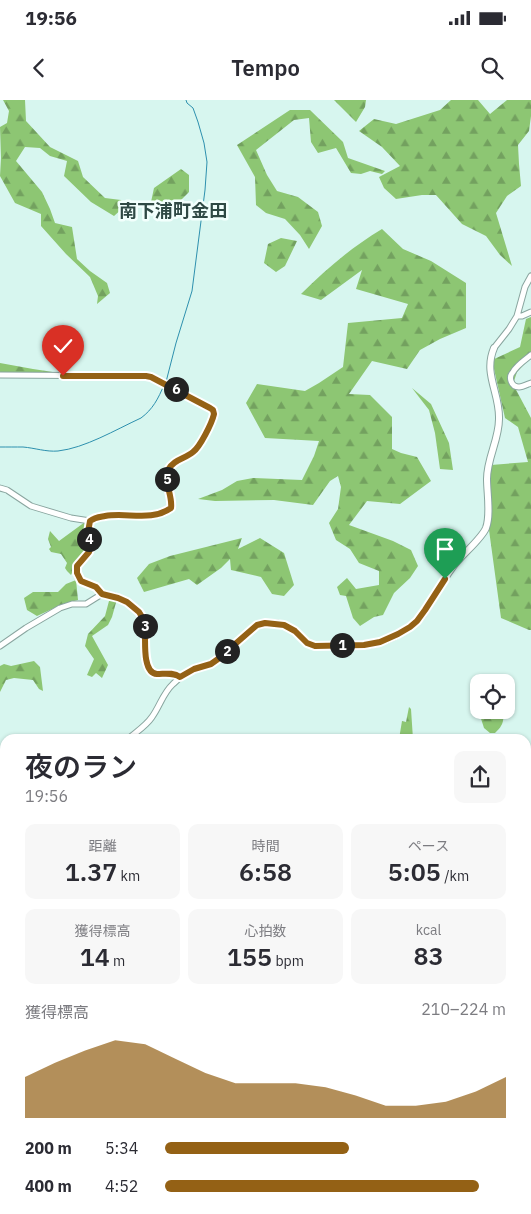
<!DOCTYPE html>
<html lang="ja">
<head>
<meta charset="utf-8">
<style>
  :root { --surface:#fff; --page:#f7f7f7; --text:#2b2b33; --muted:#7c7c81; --accent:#946115 }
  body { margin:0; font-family:"IBM Plex Sans","Noto Sans JP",sans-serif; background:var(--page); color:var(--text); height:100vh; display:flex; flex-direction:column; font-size:19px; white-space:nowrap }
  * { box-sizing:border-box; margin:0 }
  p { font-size:16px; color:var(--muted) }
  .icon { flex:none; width:28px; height:28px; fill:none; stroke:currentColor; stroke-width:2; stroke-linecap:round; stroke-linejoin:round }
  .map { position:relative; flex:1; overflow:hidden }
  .sheet { position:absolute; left:0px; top:634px; width:531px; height:481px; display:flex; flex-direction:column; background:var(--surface); border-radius:15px 15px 0 0; box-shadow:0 1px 4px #0004 }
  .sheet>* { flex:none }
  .fabs { position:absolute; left:470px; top:574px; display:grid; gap:10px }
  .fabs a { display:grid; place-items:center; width:45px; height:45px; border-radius:10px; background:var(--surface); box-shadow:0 1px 4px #0004; font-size:25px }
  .pin { position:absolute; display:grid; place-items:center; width:42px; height:42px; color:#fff; margin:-51px -21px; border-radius:50% 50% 50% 0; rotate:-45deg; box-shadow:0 0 5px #0007 }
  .pin .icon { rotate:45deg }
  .km { position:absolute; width:25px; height:25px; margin:-12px; border-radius:50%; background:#222; color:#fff; font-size:14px; line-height:25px; text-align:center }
  .round { display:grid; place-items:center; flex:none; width:52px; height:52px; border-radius:10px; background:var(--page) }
  .headline { display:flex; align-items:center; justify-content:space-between; height:85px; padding:0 25px }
  h1 { font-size:28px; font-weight:600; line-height:38px }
  .figures { display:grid; grid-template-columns:repeat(3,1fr); gap:8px; height:85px; padding:5px 25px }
  .figures div { display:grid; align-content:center; border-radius:10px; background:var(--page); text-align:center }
  .figures b { font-size:25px; font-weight:600 }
  .figures small { font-size:14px; font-weight:400 }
  .figures p { font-size:14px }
  .chart { height:140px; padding:10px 25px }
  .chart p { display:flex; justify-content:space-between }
  .chart svg { width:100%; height:90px; margin-top:5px; fill:var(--accent); opacity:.7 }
  ul { padding:0 25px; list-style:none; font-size:16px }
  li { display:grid; grid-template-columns:80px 60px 1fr; align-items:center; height:38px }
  li i { height:12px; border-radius:6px; background:var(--accent) }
  .status { display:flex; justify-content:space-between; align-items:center; height:35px; padding:0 25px; background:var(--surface); direction:ltr }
  .status svg { height:14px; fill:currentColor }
  header { display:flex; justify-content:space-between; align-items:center; height:65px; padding:0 25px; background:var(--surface); font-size:22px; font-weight:600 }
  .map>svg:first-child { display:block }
  .forest { fill:url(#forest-firs) }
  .water { fill:url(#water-rules); stroke:#2d90ae }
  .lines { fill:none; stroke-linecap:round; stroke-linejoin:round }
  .stream { stroke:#2d90ae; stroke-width:1 }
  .minor-casing { stroke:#89a59f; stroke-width:7 }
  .tertiary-casing { stroke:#89a59f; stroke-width:8 }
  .secondary-casing { stroke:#89a59f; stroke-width:9 }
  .minor { stroke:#fff; stroke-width:5 }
  .tertiary { stroke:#fff; stroke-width:6 }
  .secondary { stroke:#fff; stroke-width:8 }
  .route-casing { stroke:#fff; stroke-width:10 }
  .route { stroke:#946115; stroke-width:6 }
  .labels { text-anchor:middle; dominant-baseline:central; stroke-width:5; stroke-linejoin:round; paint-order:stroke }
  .quarter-label { font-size:18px; font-weight:bold; fill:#2f4944; stroke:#f2fffc }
</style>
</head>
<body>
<div class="status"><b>19:56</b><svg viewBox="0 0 49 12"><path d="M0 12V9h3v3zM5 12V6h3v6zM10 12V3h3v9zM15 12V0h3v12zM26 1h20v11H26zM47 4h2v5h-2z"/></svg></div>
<header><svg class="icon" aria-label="back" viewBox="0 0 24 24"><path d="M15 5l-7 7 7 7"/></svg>Tempo<svg class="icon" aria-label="search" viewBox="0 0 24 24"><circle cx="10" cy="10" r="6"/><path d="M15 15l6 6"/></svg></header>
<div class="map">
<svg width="531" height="1114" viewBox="0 0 531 1114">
  <defs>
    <pattern id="forest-firs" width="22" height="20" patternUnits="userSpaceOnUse" patternTransform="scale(1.25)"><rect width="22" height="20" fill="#8dc673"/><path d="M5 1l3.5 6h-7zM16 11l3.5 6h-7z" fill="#73a15f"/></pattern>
    <pattern id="water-rules" width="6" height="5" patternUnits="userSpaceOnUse" patternTransform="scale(1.25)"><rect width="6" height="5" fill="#33bbe7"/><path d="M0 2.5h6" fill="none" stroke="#2b98bb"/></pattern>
  </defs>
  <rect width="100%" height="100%" fill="#d7f6ef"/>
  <path class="forest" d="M3,0H25L26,21L50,47L78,61L83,77L105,98L121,100L124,107L114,116L91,102L64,76L67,61L50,56L40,48L25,47L16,61L42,92L50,109L55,123L72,127L77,159L90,171L107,183L110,193L97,204L98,196L90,177L66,154L41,126V114L15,103L0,76L1,58L0,27L7,23L9,11Z
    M334,0H366L365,7L356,22Z
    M451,0H478L490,14L507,0H531V16L529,31L518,45L519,64L521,86L507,96L496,113L512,166L500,155L486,136L462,124L436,95H422L396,99L384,88L379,77L400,66L382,47L359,31L374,19L396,24L440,10Z
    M290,10H310L343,42L348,58L385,71L382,74L370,71L361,74L351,73L336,48L318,53L311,42L309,18L294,20L256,50L267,75L277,91L298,97L318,112L322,126L309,149L300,135L285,119L266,113L256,105L255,77L237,45Z
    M181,69L189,75V92L177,104L151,102L154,88Z
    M382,129L403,149L431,161L466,183V228L440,239L420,250L407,269L372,261L349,294L370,295L392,317V349L401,353L417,357L431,381L400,404L367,401L349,425L393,441L411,450L418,466L410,478L394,493L383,515L374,517L360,526L353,518L346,496L340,495L337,487L347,478L356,489L379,485V471L359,463L350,449L336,440L329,423L338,409L341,387L338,376L330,381L313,405L274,400L215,401L198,399L222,390L237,381L253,378L302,380L314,356L319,341L265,338L246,303L257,284L305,291L319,283L343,267L348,223L402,218L408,204L356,189L362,170L321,200L301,194C326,169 352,147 382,129Z
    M281,138L297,141L285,166L276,172L264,163L268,144Z
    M531,217V257L517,272L513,284L531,318V530H529L501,518L489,430L491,365L528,362L518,327L505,318L492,260L520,247L526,219Z
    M0,263L33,269L66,274L0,273Z
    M412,288L431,304L449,343L453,370L440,369L435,333L429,310Z
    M85,422H87L86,438L88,449L79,459L71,475L67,471L65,468L67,463L61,454L51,452L49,449L51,447L48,439L50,431L59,441Z
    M242,438L238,449L260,438L284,453L294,485L284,496L272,494L261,477L231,470L230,459L221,468L197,485L189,479L144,492L137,478L149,464L170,456Z
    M76,480L78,500L63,504L37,516L27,510L24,498L33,492H58L66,484Z
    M117,499L112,517L108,525L92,536L108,565L102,578L96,573L92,577L87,575L94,559L85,546L88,534L105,516L109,501Z
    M34,561L40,567L43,591L39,589L33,580L14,578L6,580L0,592V566L4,564L11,566Z
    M479,583V610H502C505,620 503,626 495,633H490L484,628L474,597L473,585Z
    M409,607L411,609L413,639H399L402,621L406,622Z"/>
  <path class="water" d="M0,804L5,810V1110H526V1052L531,1059V1114H0Z"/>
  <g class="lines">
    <path class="stream" d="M166,282L176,243L192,191L205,90L207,62L204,43L198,22L193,8L187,3L186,0
      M0,347C8,347 16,347 23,347C35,348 46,352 58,351C85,348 115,330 141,318C153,309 158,299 164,285"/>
    <g class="minor-casing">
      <path id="minor" d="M517,216H522L531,212
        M494,248L509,229L517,216L525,187L531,176
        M531,255C525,260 517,265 513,272C508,277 511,287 519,287C523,287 528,284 531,283
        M0,275L146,276L159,281L211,308L213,310L214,314C212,323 200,347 193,352C185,359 174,359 168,370C162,382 173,396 171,408C151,422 127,412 105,416C99,417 95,417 90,421L71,418L31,406L7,390L0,388
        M90,421L88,433L91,449L77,466C73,482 85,481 94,486C98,488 99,493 102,494C104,496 111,496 114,496C123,498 130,503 137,510C154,526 137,565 155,574H174L180,577
        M0,546L26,528L60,508L72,504H86L102,494
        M128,639C136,632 146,626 152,617C160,606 163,593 173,584C187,569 202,569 218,559L257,525C272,520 286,523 298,534C301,537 305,542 310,544C318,547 329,546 337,545"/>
    </g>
    <g class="tertiary-casing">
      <path id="tertiary" d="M337,545C348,545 358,546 368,545C386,542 409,531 421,517C432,502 440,484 452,468C460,456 481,440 486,428C491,415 487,393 487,379C487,358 499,340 499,319C500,293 483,274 494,248"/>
    </g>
    <g class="secondary-casing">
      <path id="secondary" d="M0,728L5,735
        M526,962L531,968"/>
    </g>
    <use href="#minor" class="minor"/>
    <use href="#tertiary" class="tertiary"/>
    <use href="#secondary" class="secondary"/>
  </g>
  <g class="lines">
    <g class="route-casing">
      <path id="route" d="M63,276H146L151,277L210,308L213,310L214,314C212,323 200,347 193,352C185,359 174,359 168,370C163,381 173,396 171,408C151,422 127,412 105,416C99,417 95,417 90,421L88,432L91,446L89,452L77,466V473L81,481L96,487L102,494L118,498L127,502L139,512L144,520L145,524C146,536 141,573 157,574C165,574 173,572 180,577L194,569L211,564L218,559L257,525L265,523L284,525L295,531L307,543L315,546L364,545L380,542L398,534L410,527L417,521L425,510L445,479"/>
    </g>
    <use href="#route" class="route"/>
  </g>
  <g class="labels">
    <g class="quarter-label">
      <text x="173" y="110">南下浦町金田</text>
    </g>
  </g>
</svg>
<div class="fabs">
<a><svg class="icon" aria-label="locate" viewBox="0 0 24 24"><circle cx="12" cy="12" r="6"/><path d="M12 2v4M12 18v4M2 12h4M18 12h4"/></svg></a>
</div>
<div class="pin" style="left:445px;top:479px;background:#1e9e55"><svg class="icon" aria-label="arrive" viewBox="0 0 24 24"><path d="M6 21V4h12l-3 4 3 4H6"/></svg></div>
<div class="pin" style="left:63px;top:276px;background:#d93025"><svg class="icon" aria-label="check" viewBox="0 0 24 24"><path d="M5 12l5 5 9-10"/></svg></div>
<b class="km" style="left:342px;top:545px">1</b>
<b class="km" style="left:227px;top:551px">2</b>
<b class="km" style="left:145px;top:526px">3</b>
<b class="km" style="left:89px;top:439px">4</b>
<b class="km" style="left:167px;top:379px">5</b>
<b class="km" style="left:176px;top:289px">6</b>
<section class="sheet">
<div class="headline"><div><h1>夜のラン</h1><p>19:56</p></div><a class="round"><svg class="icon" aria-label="share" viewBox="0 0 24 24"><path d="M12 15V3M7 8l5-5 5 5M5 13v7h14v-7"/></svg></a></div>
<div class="figures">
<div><p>距離</p><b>1.37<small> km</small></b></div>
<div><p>時間</p><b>6:58</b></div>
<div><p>ペース</p><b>5:05<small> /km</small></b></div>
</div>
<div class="figures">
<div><p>獲得標高</p><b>14<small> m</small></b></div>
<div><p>心拍数</p><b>155<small> bpm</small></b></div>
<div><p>kcal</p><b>83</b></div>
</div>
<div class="chart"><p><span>獲得標高</span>210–224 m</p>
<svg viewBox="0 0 160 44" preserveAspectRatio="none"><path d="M0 44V24L10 17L20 11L30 6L40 8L50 15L60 22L70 27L80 27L90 27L100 29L110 33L120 38L130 38L140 36L150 31L160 24V44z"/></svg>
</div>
<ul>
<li><b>200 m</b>5:34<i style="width:54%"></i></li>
<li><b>400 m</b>4:52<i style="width:92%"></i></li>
</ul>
</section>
</div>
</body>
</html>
